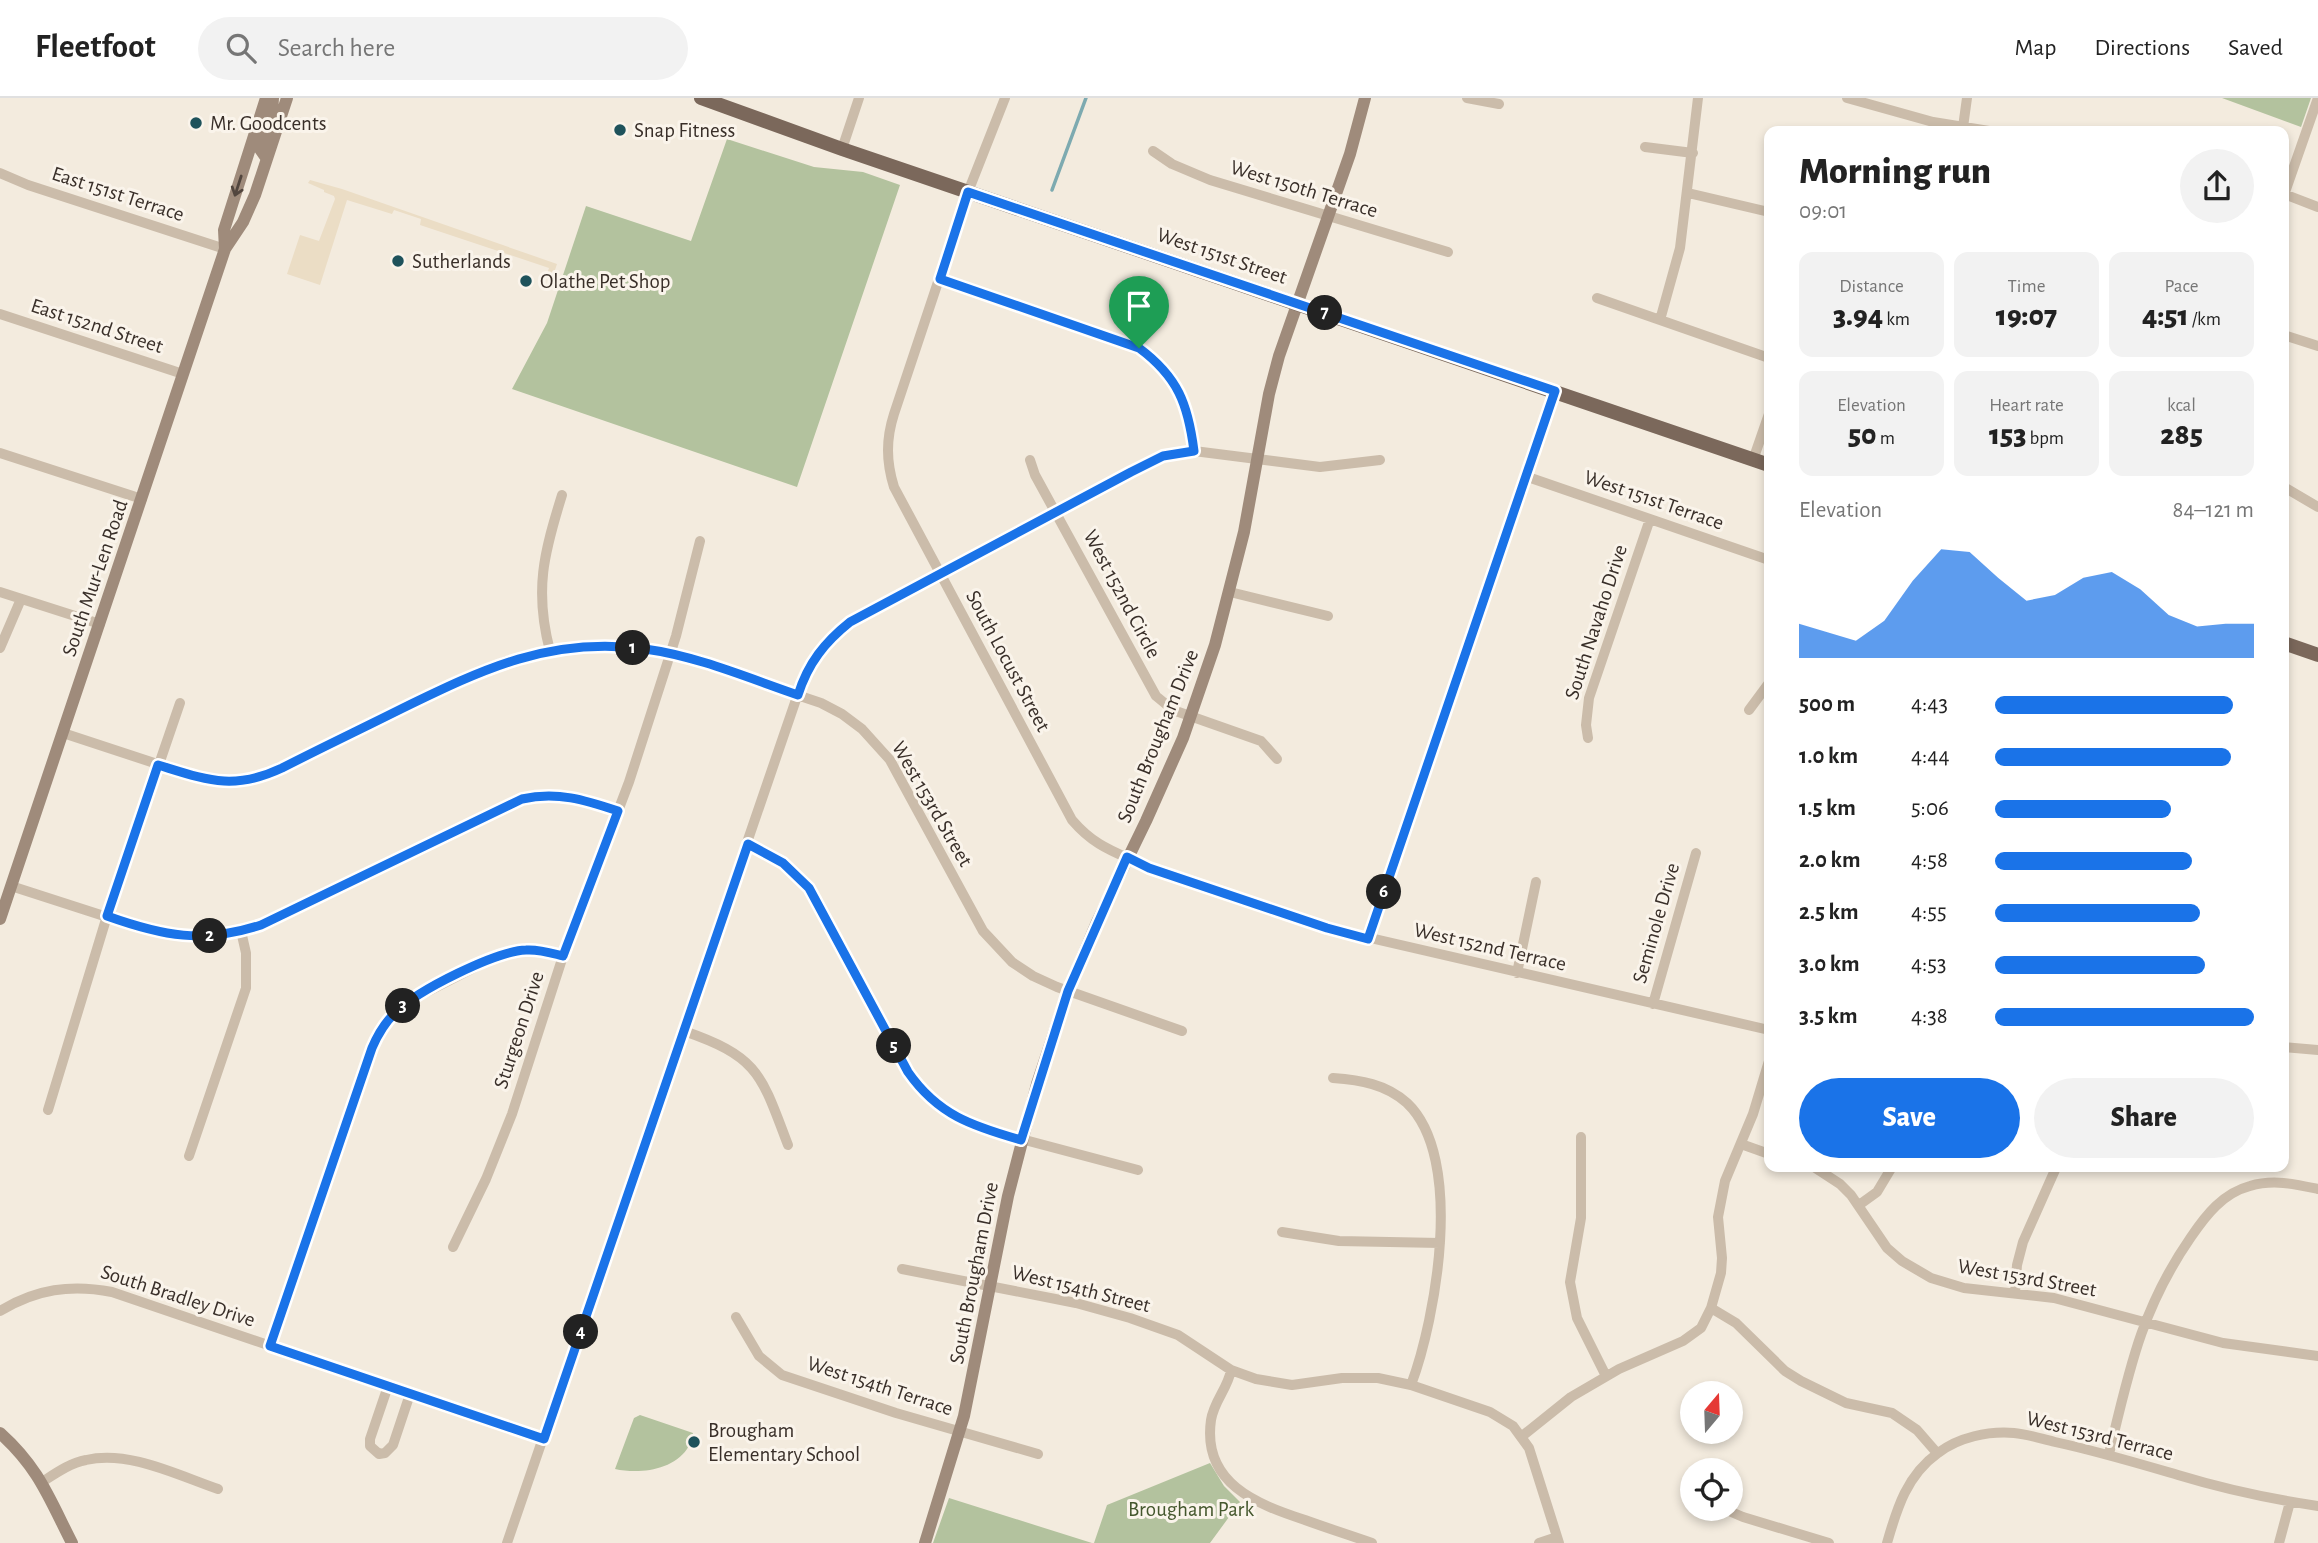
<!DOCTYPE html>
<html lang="en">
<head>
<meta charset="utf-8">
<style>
  :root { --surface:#fff; --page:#f2f2f2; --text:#222; --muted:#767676; --line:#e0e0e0; --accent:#1a73e8 }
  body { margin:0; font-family:"Alegreya Sans",sans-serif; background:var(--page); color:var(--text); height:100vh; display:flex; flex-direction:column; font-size:26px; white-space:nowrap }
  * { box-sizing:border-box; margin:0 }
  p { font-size:23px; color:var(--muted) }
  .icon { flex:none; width:38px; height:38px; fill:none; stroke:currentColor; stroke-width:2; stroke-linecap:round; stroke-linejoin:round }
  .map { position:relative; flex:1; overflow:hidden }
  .sheet { position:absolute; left:1764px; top:28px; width:525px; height:1046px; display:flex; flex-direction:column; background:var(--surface); border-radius:14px; box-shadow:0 4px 10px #0003 }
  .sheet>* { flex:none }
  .needle { width:46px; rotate:19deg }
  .fabs { position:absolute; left:1680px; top:1283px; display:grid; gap:14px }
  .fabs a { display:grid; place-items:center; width:63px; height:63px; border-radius:50%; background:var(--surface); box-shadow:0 4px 10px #0003; font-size:35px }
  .pin { position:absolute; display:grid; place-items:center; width:60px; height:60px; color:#fff; margin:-72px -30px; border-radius:50% 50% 50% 0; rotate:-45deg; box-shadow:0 0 7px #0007 }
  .pin .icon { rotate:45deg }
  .km { position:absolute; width:35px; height:35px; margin:-18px; border-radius:50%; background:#222; color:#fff; font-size:19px; line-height:35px; text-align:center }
  .round { display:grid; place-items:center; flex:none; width:74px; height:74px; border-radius:37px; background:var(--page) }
  .overview { display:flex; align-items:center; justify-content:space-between; height:119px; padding:0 35px }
  h1 { font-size:38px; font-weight:800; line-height:52px }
  .stats { display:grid; grid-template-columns:repeat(3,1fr); gap:10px; height:119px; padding:7px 35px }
  .stats div { display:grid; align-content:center; border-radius:14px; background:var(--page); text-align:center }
  .stats b { font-size:30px; font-weight:800 }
  .stats small { font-size:19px; font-weight:400 }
  .stats p { font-size:19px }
  .chart { height:196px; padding:14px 35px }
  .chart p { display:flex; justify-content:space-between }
  .chart svg { width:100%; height:126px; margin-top:7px; fill:var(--accent); opacity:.7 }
  .action { display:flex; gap:14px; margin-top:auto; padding:14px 35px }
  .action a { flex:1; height:80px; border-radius:42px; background:var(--accent); color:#fff; font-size:28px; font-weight:800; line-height:80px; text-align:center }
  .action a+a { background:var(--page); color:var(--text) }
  ul { padding:0 35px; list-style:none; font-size:23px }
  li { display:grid; grid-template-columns:112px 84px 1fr; align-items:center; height:52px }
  li i { height:18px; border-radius:9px; background:var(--accent) }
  header { display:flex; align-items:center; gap:42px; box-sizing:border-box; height:98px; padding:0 35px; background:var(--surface); border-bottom:2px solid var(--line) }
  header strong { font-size:33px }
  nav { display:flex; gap:38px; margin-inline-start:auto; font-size:24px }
  .search { width:490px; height:63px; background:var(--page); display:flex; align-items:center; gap:18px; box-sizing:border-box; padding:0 24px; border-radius:38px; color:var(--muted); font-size:26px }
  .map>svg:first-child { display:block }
  .green { fill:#b3c29e }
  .plaza { fill:#ebddc5 }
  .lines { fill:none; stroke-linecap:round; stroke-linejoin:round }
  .stream { stroke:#7daab0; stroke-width:3.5 }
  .street { stroke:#cbbcaa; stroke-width:10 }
  .secondary { stroke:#9f8b7b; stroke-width:12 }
  .primary { stroke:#7b685b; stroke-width:14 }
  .oneway { stroke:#52463e }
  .route-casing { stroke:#fff; stroke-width:14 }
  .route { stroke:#1a73e8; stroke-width:9 }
  .poi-dot { fill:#1e525b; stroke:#faf4eb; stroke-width:2.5 }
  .labels { text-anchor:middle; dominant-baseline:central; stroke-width:6; stroke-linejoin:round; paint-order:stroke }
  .poi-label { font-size:21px; fill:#392f29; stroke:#faf4eb; text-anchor:start }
  .street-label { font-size:21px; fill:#392f29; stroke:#faf4eb }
  .park-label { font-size:21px; fill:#44572d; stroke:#faf4eb }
</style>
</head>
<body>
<header>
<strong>Fleetfoot</strong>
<div class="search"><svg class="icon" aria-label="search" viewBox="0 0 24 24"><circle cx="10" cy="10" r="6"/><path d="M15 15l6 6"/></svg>Search here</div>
<nav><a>Map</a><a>Directions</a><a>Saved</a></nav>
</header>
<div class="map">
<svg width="2318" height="1445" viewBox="0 0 2318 1445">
  <rect width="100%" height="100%" fill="#f3ebde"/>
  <path class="green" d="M2222,0H2311L2301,29Z
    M727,41L814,69L863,74L900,87L797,389L512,291L547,225L586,108L691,143Z
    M640,1317L693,1335C692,1340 690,1347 687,1351C672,1373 638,1376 615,1371L634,1320Z
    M1210,1365L1224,1388L1240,1404L1210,1445H1094L1107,1407Z
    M949,1400L1092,1445H933Z"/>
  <path class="plaza" d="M310,82L342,91L557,166L553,178L547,176L549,170L420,127L421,121L394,112L392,116L347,102L320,187L287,176L300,137L319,143L335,101L334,98L324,94V92L308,85Z"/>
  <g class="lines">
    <path class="stream" d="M1052,92L1086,0"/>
    <path class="street" d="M1005,0L968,94L894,316C886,341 886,363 894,389L1072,722C1097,751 1117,754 1149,770L1327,830L1769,932
      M1467,0L1499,6
      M1847,0L1933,24L1989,33
      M1963,29L1967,0
      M1645,49L1693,55
      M842,51L859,0
      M1153,53L1172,66L1210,82L1448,154
      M0,75L28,87L225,151
      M1688,95L1769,114
      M2284,96L2318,109
      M2284,97L2318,0
      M940,181L1139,250C1178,278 1188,306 1194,353
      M1597,200L1769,260
      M0,216L183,276
      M1660,222L1680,150L1698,0
      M2284,237L2318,248
      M0,355L142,401
      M1030,362L1035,377L1156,598L1173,612L1261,643L1277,661
      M1753,362L1769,316
      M1525,378L1769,462
      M2284,389L2318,409
      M0,494L100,526
      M1230,494L1328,518
      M0,550L21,501
      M550,553C534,492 544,455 562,397
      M1749,612L1769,585
      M63,635L209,683L236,684L271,676L472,577L507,563L550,553L604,548L644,551L690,561L821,605L842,616L862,631L890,662L983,833L1012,864L1033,878L1057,889L1182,933
      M1588,640L1586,627L1589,600L1650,421
      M748,746L783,765L809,790L908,974L933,1003L960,1022L987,1032L1138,1072
      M11,788C42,798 73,808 104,818C164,837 198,848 261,827L521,701C557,693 585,701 618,713
      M1368,840L1555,293
      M1517,875L1536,784
      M1653,906L1696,755
      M684,933C759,959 761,976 788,1047
      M2284,949L2318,952
      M1333,980C1360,982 1386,986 1407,1005C1465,1060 1436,1220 1411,1287
      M48,1012L107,818L180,605
      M1581,1039V1120L1570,1184L1577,1220L1606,1278
      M1741,1046L1769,1056
      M189,1058L246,890V855L241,833
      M1814,1069L1840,1086L1851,1097L1887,1150L1902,1163L1931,1180L1964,1190L2054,1200L2223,1245L2318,1258
      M1859,1107L1877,1094L1892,1069
      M1282,1134L1339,1143L1440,1145
      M453,1149L486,1081L512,1016L563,858L629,684L676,538L700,443
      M902,1171L1076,1205L1130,1220L1178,1237L1231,1272L1256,1281L1292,1287L1342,1280H1378L1411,1287L1490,1314L1513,1328L1529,1350L1559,1445
      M2015,1195L2017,1167L2023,1144L2055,1072
      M1711,1210L1736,1225L1785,1273L1801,1283L1846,1305L1892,1315L1917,1332L1937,1355
      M0,1213C36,1191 71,1186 112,1194L544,1341
      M736,1219L759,1258L782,1277L896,1315L1038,1356
      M270,1248L372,950L389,921L407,904L487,863L508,854L524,852L548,854L563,858
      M1231,1272C1228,1290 1214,1303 1211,1322C1202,1385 1256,1406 1305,1422C1327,1430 1349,1437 1372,1445
      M388,1288L370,1341V1348L379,1356L385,1355L393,1347L410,1296
      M1521,1339L1571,1299L1619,1271L1683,1243L1701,1230L1711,1210L1721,1175L1722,1160L1718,1119L1725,1083L1753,1016L1769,963
      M2109,1356C2129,1273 2141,1211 2191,1139C2206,1117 2223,1095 2250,1088C2273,1081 2295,1086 2318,1091
      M42,1384C56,1375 70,1365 86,1362C129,1352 177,1377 218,1391
      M1722,1410L1743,1419L1829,1445
      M507,1445L802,584C817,553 836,532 866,515L1163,358L1194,353L1320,369L1380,362
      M1539,1445L1557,1439
      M1887,1445C1897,1410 1907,1377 1938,1355C1959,1339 1988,1333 2014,1335C2027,1336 2042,1341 2055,1344C2097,1353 2137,1365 2178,1377C2224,1391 2271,1401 2318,1408
      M2279,1445L2290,1404"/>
    <path class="secondary" d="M267,61L260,51L272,15L273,0
      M225,151L224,132L266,0
      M0,821L225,151L243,124L255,97L287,0
      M0,1335C39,1370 49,1400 72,1445
      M925,1445L964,1318L1008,1098L1037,986L1068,893L1097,824L1146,723L1183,640L1215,547L1244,434L1269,296L1279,258L1350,56L1365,0"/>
    <path class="primary" d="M701,0L842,51L1769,367
      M2284,545L2318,557"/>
  </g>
  <defs><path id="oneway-shaft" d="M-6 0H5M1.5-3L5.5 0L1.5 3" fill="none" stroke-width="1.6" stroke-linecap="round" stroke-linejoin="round" transform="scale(1.75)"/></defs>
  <use class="oneway" href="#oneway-shaft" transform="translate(238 88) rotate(108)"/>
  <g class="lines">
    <g class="route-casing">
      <path id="route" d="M968,94L1555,293L1368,841L1327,830L1149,770L1127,759L1068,893L1021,1042C972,1028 938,1017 908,974L809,790L783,765L748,746L544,1341L270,1248L372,950C378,936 385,924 396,914C418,892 496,853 526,852C539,851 551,855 563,858L618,713C585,702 557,693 522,701L261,827C203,846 163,838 107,818L158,667C207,682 233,693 282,670C321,650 361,631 401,611C483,571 551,538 645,551C697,558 748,580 798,597C808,565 825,544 850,524L1131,374L1163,358L1194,353C1188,306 1178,279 1139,250L940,181Z"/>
    </g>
    <use href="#route" class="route"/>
  </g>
  <g class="poi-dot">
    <circle cx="196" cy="25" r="7"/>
    <circle cx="620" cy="32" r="7"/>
    <circle cx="398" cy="163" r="7"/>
    <circle cx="526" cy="183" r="7"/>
    <circle cx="694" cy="1344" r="7"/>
  </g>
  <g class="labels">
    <g class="poi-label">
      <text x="210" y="25">Mr. Goodcents</text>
      <text x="634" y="32">Snap Fitness</text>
      <text x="412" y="163">Sutherlands</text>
      <text x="540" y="183">Olathe Pet Shop</text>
      <text x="708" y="1332">Brougham<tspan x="708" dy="24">Elementary School</tspan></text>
    </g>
    <g class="street-label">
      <text transform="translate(1304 91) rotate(17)">West 150th Terrace</text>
      <text transform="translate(118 96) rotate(18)">East 151st Terrace</text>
      <text transform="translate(1222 158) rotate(19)">West 151st Street</text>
      <text transform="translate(97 228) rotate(18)">East 152nd Street</text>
      <text transform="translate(1654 402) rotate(19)">West 151st Terrace</text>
      <text transform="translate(95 480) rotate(-71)">South Mur-Len Road</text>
      <text transform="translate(1122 496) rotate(62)">West 152nd Circle</text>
      <text transform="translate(1596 524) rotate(-72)">South Navaho Drive</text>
      <text transform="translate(1008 563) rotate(62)">South Locust Street</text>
      <text transform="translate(1158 638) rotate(-68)">South Brougham Drive</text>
      <text transform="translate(932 706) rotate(60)">West 153rd Street</text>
      <text transform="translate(1656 825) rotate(-74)">Seminole Drive</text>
      <text transform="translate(1490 849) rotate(13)">West 152nd Terrace</text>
      <text transform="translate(519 932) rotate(-72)">Sturgeon Drive</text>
      <text transform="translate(974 1175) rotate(-79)">South Brougham Drive</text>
      <text transform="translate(2027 1180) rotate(10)">West 153rd Street</text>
      <text transform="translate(1081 1191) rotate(14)">West 154th Street</text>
      <text transform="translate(178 1198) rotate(18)">South Bradley Drive</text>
      <text transform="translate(880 1288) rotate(18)">West 154th Terrace</text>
      <text transform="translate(2100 1338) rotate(14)">West 153rd Terrace</text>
    </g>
    <g class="park-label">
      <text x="1191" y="1411">Brougham Park</text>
    </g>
  </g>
</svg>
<div class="fabs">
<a><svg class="needle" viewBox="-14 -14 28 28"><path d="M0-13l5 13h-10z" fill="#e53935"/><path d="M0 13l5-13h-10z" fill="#767676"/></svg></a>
<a><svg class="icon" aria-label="locate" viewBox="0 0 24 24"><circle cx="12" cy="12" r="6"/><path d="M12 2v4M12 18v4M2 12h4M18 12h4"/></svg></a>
</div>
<div class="pin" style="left:1139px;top:250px;background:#1e9e55"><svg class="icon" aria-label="arrive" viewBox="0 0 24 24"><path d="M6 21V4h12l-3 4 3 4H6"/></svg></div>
<b class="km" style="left:633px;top:550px">1</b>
<b class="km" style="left:210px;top:838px">2</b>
<b class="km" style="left:403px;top:908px">3</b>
<b class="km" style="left:581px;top:1234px">4</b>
<b class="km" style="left:894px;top:948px">5</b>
<b class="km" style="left:1384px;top:794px">6</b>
<b class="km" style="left:1325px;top:215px">7</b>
<section class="sheet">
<div class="overview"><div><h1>Morning run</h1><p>09:01</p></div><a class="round"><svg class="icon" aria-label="share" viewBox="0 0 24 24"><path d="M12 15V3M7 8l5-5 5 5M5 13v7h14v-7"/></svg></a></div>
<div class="stats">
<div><p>Distance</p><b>3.94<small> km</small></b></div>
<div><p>Time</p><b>19:07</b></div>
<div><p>Pace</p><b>4:51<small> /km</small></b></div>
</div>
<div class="stats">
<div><p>Elevation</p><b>50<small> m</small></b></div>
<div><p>Heart rate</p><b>153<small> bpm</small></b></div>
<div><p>kcal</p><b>285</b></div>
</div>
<div class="chart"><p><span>Elevation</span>84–121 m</p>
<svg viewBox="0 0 160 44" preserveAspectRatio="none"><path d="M0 44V32L10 35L20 38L30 31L40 17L50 6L60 7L70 16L80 24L90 22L100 16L110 14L120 20L130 29L140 33L150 32L160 32V44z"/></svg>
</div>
<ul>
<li><b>500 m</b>4:43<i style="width:92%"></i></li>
<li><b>1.0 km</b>4:44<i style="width:91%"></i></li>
<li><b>1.5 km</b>5:06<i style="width:68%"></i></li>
<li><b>2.0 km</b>4:58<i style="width:76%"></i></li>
<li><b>2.5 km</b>4:55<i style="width:79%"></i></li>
<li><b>3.0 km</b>4:53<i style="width:81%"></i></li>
<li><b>3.5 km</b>4:38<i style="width:100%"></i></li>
</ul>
<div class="action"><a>Save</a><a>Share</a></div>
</section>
</div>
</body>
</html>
